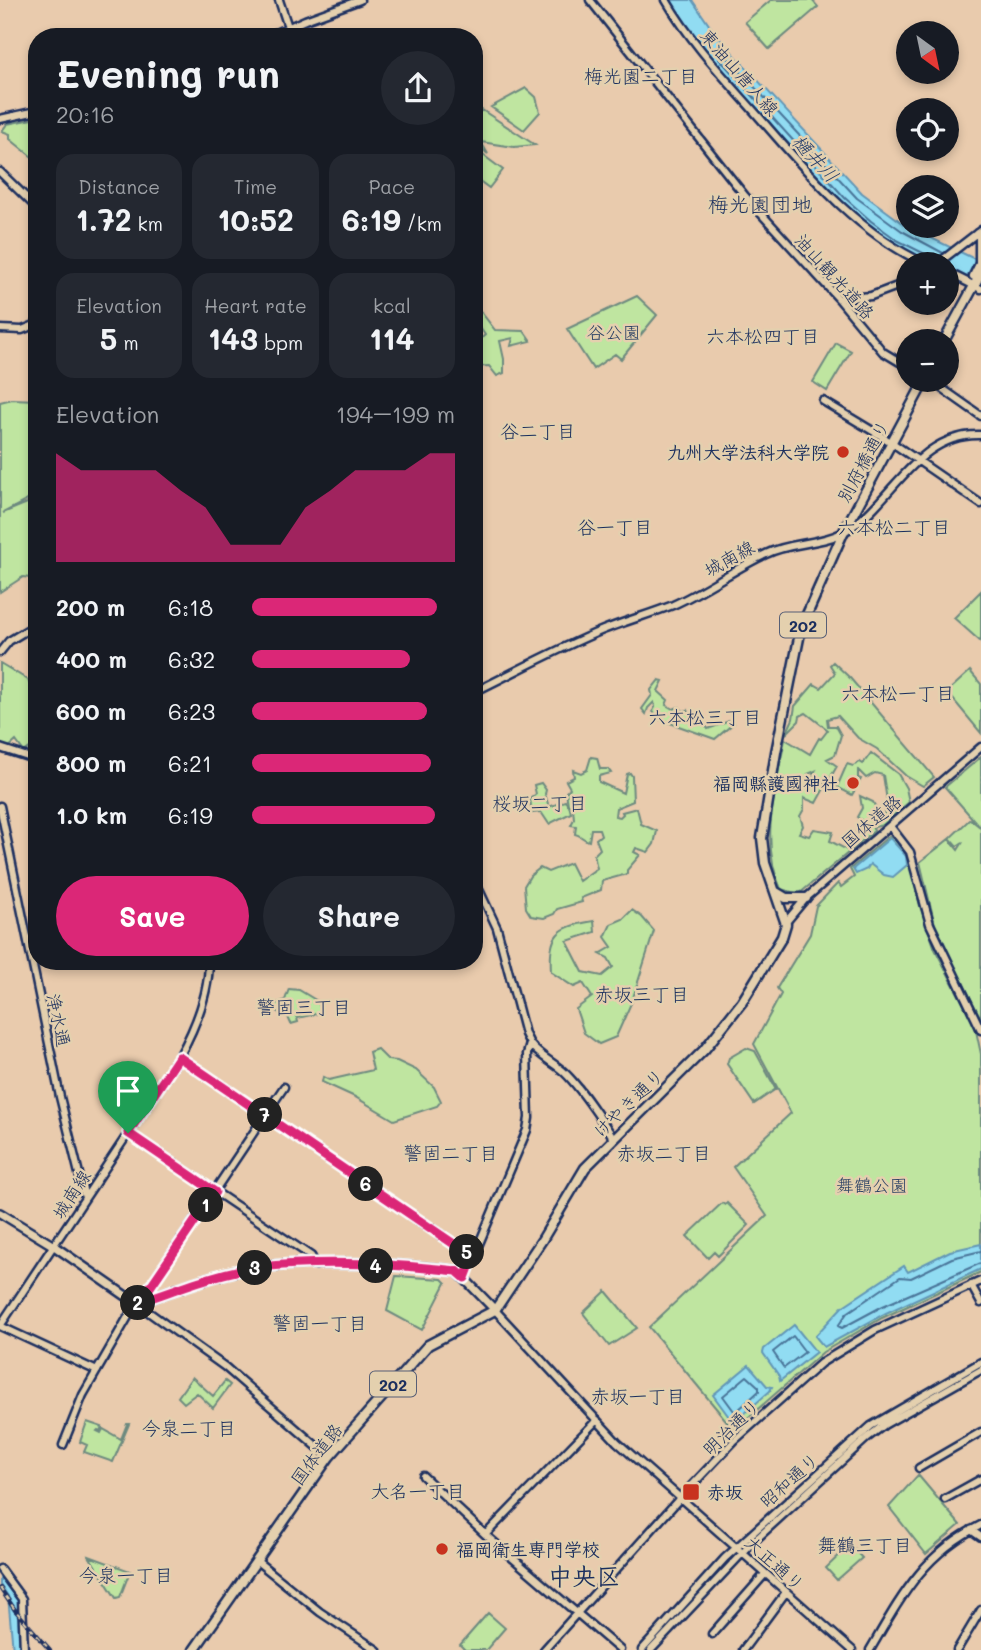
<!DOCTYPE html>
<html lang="en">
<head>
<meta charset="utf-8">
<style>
  :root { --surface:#171b24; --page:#242831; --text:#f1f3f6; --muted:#9ea1a6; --accent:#db2777 }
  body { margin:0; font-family:Mali,"Klee One",sans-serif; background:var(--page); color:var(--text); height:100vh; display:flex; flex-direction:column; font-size:26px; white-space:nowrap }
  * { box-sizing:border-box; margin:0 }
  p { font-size:23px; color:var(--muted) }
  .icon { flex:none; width:38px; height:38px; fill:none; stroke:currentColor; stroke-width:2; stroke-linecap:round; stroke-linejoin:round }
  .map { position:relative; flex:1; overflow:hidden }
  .drawer { position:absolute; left:28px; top:28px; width:455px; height:942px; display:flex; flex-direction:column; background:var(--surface); border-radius:28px; box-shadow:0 4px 10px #0003 }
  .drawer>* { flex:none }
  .needle { width:46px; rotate:147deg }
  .buttons { position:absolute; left:896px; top:21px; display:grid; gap:14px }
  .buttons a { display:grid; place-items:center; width:63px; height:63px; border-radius:50%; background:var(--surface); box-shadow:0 4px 10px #0003; font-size:35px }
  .pin { position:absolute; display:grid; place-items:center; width:60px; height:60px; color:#fff; margin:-72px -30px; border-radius:50% 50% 50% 0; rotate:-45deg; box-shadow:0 0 7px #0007 }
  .pin .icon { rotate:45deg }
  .km { position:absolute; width:35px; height:35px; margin:-18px; border-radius:50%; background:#222; color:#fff; font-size:19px; line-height:35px; text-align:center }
  .round { display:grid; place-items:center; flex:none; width:74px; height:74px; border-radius:37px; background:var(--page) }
  .summary { display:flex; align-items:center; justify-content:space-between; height:119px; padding:0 28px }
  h1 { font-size:38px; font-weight:700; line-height:52px }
  .stats { display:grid; grid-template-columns:repeat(3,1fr); gap:10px; height:119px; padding:7px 28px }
  .stats div { display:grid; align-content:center; border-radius:18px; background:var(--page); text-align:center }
  .stats b { font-size:30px; font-weight:700 }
  .stats small { font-size:19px; font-weight:400 }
  .stats p { font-size:19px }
  .chart { height:196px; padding:14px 28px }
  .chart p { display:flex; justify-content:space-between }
  .chart svg { width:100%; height:126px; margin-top:7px; fill:var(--accent); opacity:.7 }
  .action { display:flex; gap:14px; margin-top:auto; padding:14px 28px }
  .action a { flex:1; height:80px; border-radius:42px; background:var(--accent); color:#fff; font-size:28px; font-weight:700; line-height:80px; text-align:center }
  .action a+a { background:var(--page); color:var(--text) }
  ul { padding:0 28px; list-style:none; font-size:23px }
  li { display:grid; grid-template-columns:112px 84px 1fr; align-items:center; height:52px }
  li i { height:18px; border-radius:9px; background:var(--accent) }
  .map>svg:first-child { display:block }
  .green { fill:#bfe5a0; stroke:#6d8a7f; stroke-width:2 }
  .water { fill:#91dcf2; stroke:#6297b7; stroke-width:2 }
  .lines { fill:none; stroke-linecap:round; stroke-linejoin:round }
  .shore { stroke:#4a7499; stroke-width:2 }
  .secondary-casing { stroke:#1b2f5e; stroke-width:11 }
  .primary-casing { stroke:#1b2f5e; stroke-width:12 }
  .highway-casing { stroke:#1b2f5e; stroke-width:13 }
  .secondary { stroke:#e4d0ae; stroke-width:6 }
  .primary { stroke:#e4d0ae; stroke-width:7 }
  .highway { stroke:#e4d0ae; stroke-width:8 }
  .rail-casing { stroke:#1b2f5e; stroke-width:4.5 }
  .rail { stroke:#e4d0ae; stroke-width:2; stroke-dasharray:5; stroke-linecap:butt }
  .route-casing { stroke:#fff; stroke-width:14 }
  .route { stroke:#db2777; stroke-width:9 }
  .poi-dot { fill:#c8321e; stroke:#e4d0ae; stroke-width:2.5 }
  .labels { text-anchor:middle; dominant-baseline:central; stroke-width:5; stroke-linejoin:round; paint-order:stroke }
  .shield { fill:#e4d0ae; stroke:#575f76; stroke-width:2 }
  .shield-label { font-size:16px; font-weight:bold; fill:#1b2f5e }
  .street-label { font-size:18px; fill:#1b2f5e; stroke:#e4d0ae }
  .park-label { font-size:18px; fill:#2b4165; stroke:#e4d0ae }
  .poi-label { font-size:18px; font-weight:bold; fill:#1b2f5e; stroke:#e4d0ae; text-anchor:end }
  .neighbourhood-label { font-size:19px; fill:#1b2f5e; stroke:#e4d0ae }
  .water-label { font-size:19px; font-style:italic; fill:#27406d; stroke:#e4d0ae }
  .quarter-label { font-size:21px; fill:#1b2f5e; stroke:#e4d0ae }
  .district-label { font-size:24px; font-weight:bold; fill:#1b2f5e; stroke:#e4d0ae }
</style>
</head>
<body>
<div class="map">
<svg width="981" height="1650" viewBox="0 0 981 1650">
  <rect width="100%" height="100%" fill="#e9cbad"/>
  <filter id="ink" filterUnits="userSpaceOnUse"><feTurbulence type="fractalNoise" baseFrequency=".0143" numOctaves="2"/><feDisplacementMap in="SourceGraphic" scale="14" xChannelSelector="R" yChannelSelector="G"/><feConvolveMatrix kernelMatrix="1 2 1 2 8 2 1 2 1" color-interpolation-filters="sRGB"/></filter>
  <g filter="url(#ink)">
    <path class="green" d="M771,0H812L818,7L769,49L745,22Z
      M526,88L536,97L540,112L524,130L491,107Z
      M482,110L535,145L514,147L481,142L488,154L474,143V117Z
      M37,118V161L10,139V134L2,131L7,124Z
      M483,155L503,170L489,188L474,177V168Z
      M637,296L657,315L621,359L615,354L593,369L567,329Z
      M478,308L495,330L524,331L531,341L511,346L513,338L500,341L504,359V373L497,376L489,366L474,367V345L485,335L474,319V310Z
      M836,343L851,351L827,391L813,382Z
      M12,399L37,400V495L3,513L37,499V579L23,577L0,592V402Z
      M981,591V642L954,618Z
      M833,662L850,678L934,777L923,786L906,776L877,749L858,738L838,716L827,719L828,726H836L841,735L835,755L827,759L837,766L828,782L813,774L815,771L808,774L810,779L812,777L826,785L816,803L804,798V809L800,816L803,826L799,833L809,836L814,829L833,832L830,841L847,850L862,821L857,817L862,808L860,796L873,802L878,812L873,815L874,819L884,814L888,807L883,775L875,773L866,778L858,770V778L861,779L852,795L837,787L847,764L853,766L860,762L863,764L871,753L898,774L906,788L909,802L883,825L875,827L871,823L874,831L799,894L781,889C759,841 776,788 785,739L810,754L819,738L821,739L828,730L806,713L800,716L799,721L786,734L793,719L795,706L814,684L821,688L835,673L830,665Z
      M0,663L28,680L37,704V725L31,747L24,752L16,741L6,750L0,747Z
      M970,671L981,684V733L947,692Z
      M659,680L663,681L658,691L668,700L666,705L673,709L679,707L683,711L688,710L689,714L701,718L708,729L732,720L734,723L715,739L656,718L653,711L655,707L654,702L648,708L646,714L642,709L652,695L651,690Z
      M591,757L597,758L600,769H608L611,773L599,776V782L623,793L627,774L630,773L632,776L633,801L616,808L615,816L620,817L623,814L622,812L637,808L641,824L657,831L654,844L648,852L636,848L634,852L640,855L627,870V874L602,881L601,890L581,898L582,902L557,909L554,914L544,918L531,916L526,908L524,886L530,876L540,868L548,872L570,863L579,881L597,868L594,855L600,849L596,839L601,835L599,829H591L589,841C583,840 581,835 575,834L576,826L571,825L574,819L573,808L569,805L571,813L549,824L541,812L532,813L530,799L536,794L534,785L541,783L546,790L545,794L549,807L565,801L568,805L566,792L570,788L566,781L574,777L573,770L581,773L587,770Z
      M981,757V1019L936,929L920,862L949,839L958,850L963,842L957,846L950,838L970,819L980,827L945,787Z
      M889,836L893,837L908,856L920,906L935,949L975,1026L981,1054V1272L882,1318L823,1352L734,1430L649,1327L767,1216L733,1167L791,1113L754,1044L781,994L777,988L810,934L816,906L838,883L841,887L854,877L850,869Z
      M632,910L642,917L654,931L632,1001L616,1037L599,1044L584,1033L576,1009L592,997L583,983L574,987L551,972C549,934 556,927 594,921L595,932L567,941L583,972L602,976L613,967L608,958L600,954L612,947L605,937L611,924L623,919Z
      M289,989L299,990L319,1002L321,1013L297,1018L298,1022L291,1024L288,1017L279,1013L273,1005L285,1000Z
      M746,1048L755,1051L776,1089L754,1104L727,1064L729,1058Z
      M377,1049L388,1060L397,1061L416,1070L434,1087L441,1101L437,1106L394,1120L355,1097L322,1082L323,1077L329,1080L373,1070L369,1052Z
      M722,1203L725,1205L727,1203L749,1225L718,1256L714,1252L708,1258L687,1236Z
      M396,1276L442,1279L446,1283L422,1330L387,1311Z
      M606,1291L637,1328L609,1346L583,1313Z
      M192,1377L213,1396L225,1381L230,1385L213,1408L197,1393L184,1403L178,1397Z
      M87,1422L102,1427L100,1431L98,1430L97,1431L101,1433L103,1429L121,1439L127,1424H129L113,1462L84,1452L87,1445L80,1442Z
      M918,1475L960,1525L926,1554L889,1507Z
      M850,1545L862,1558L837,1580L826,1568Z
      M89,1556L130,1571L120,1597L116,1598Z
      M488,1613L505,1628L486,1650H465L460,1645Z"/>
    <path class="water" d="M669,0H692L716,35L862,193L908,227L981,262V286L947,270V264H929L894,246L867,227L822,184L695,40Z
      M890,838L906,856L907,865L893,877L884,875L870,864L867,869L856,874L853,869Z
      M981,1244V1269L886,1313L824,1347L815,1336L842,1307L904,1266L908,1272L950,1251Z
      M794,1325L816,1352L780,1381L779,1376L763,1353L764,1349Z
      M749,1365L767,1386L772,1387L770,1391L736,1421H732L713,1395Z
      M0,1572L18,1600L20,1650H13L8,1596L0,1585Z"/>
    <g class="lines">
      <path class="shore" d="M931,263L927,255L897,240L871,221L845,198L724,64L719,58L720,54L725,55L857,198L902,231L943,253
        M981,1251L952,1258L911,1278L900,1277L847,1313L838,1326L842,1328L883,1306L981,1263
        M793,1336L805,1352L784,1368L773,1352Z
        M747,1376L759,1387V1391L737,1411H734L723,1396Z"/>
      <g class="secondary-casing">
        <path id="secondary" d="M279,0L288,27
          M590,0L745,196L839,299L883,352L908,367
          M666,0C690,41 721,74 752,109C804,168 853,231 926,264
          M266,37L305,20L360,0
          M0,119L37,111
          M0,172L37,208
          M977,233L979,237V266
          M937,264L981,230
          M947,272L981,289
          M839,299L871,296L908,282
          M0,329L22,330L37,324
          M930,380L981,416
          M823,401L891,442L981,504
          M0,652L9,641L37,624
          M474,692C517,671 559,648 603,630C626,621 650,614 673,605C705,591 734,569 766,554C790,542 819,545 842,533C891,507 915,432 981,435
          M0,748L37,760
          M0,806L60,1097L85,1198
          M890,826L910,852L930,924L981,1030
          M786,922L806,898L981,747
          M530,1044C539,1056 553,1062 564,1072C582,1089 597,1114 611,1134L612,1139
          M179,1057L473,1257
          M128,1133L311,1256L316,1265
          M465,1277L527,1130L529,1118L527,1054L530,1044L525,1034L497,928L474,879
          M971,1285L981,1303
          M136,1303L225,1367L329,1457
          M495,1310L617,1442L852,1650
          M0,1326L179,1057C195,1028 209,995 209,961
          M0,1326L97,1371
          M63,1445L83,1395L136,1303L146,1293L284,1087
          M919,1468L981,1432
          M423,1476L488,1537L620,1650
          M945,1499L981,1479
          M971,1530L981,1537
          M486,1534L597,1420
          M258,1562L320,1612L377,1650
          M0,1569L22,1599L24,1650
          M712,1634L765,1574
          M544,1650L680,1498L735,1440L821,1363L875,1330L981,1281
          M642,1650L725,1558L871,1426L981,1362
          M651,1650L751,1544L868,1437L884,1425L981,1370
          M743,1650L786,1592
          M870,1650C901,1597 923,1554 981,1525
          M957,1650L981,1610"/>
      </g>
      <g class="primary-casing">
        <path id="primary" d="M0,1213L54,1246L136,1303C176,1290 217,1272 259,1267C318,1261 398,1263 457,1271L495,1310"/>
      </g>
      <g class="highway-casing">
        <path id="highway" d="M974,276L981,262
          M944,341L981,273
          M776,892L786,898H806
          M194,1650L329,1457L428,1345L495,1310L542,1240L585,1168L704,1050L742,1002L782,937L786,924L765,863L762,838L776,752L801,628L843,533L925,380"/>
      </g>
      <use href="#secondary" class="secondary"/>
      <use href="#primary" class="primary"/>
      <use href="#highway" class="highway"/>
      <g class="rail-casing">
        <path id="rail" d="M0,1588L15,1610L50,1650"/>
      </g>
      <use href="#rail" class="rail"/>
    </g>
  </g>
  <g class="lines" filter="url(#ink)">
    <g class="route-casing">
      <path id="route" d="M179,1057L473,1257L465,1278L457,1271C396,1264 320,1260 259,1267C217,1272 176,1290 136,1303L146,1293L215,1192L128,1133Z"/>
    </g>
    <use href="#route" class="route"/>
  </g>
  <g class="poi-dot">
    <circle cx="843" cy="452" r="7"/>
    <circle cx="853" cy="783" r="7"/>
    <rect x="682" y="1483" width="18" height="18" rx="3.5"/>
    <circle cx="442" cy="1549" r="7"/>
  </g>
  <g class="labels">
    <g class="shield">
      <rect x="780" y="612.5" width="46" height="25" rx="5"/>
      <rect x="370" y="1371.5" width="46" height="25" rx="5"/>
    </g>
    <g class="shield-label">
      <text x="803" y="625">202</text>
      <text x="393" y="1384">202</text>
    </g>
    <g class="street-label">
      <text transform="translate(740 72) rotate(49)">東油山唐人線</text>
      <text transform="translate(835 276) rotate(48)">油山観光道路</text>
      <text transform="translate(863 461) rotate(-62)">別府橋通り</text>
      <text transform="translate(729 558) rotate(-29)">城南線</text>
      <text transform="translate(871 821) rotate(-40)">国体道路</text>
      <text transform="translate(59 1020) rotate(78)">浄水通</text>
      <text transform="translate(628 1103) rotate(-44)">けやき通り</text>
      <text transform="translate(71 1194) rotate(-57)">城南線</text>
      <text transform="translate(731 1427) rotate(-44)">明治通り</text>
      <text transform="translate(316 1454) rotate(-53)">国体道路</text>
      <text transform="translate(789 1480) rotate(-42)">昭和通り</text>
      <text transform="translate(775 1563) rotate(42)">大正通り</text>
    </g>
    <g class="park-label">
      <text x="614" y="332">谷公園</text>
      <text x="872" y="1185">舞鶴公園</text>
    </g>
    <g class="poi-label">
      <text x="829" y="452">九州大学法科大学院</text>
      <text x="839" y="783">福岡縣護國神社</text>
      <text x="707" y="1492" text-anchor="start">赤坂</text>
      <text x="456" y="1549" text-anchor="start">福岡衛生専門学校</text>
    </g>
    <g class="neighbourhood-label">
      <text x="641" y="75">梅光園二丁目</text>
      <text x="763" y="335">六本松四丁目</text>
      <text x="538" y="430">谷二丁目</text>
      <text x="615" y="526">谷一丁目</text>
      <text x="894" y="526">六本松二丁目</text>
      <text x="898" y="692">六本松一丁目</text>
      <text x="705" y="716">六本松三丁目</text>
      <text x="540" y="802">桜坂二丁目</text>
      <text x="642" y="993">赤坂三丁目</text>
      <text x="304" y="1006">警固三丁目</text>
      <text x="451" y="1152">警固二丁目</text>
      <text x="664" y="1152">赤坂二丁目</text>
      <text x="320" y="1322">警固一丁目</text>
      <text x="638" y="1395">赤坂一丁目</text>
      <text x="189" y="1427">今泉二丁目</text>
      <text x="418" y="1490">大名一丁目</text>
      <text x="865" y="1544">舞鶴三丁目</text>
      <text x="126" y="1574">今泉一丁目</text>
    </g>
    <g class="water-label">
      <text transform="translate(816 158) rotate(47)">樋井川</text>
    </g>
    <g class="quarter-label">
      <text x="760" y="203">梅光園団地</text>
    </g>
    <g class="district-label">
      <text x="584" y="1575">中央区</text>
    </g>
  </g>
</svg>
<div class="buttons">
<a><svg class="needle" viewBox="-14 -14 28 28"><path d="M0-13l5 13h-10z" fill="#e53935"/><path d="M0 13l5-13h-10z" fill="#9ea1a6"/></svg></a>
<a><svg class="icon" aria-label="locate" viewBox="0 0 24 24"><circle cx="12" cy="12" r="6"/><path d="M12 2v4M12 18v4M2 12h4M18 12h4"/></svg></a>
<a><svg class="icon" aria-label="layers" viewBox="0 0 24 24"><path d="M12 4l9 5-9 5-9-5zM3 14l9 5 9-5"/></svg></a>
<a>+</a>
<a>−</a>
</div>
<div class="pin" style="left:128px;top:1133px;background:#1e9e55"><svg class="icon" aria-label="arrive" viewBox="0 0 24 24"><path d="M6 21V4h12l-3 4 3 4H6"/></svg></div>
<b class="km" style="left:206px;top:1205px">1</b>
<b class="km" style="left:138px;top:1303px">2</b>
<b class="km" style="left:255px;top:1268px">3</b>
<b class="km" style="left:376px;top:1266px">4</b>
<b class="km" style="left:467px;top:1252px">5</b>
<b class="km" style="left:366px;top:1184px">6</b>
<b class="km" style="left:265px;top:1115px">7</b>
<section class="drawer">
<div class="summary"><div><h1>Evening run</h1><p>20:16</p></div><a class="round"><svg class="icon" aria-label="share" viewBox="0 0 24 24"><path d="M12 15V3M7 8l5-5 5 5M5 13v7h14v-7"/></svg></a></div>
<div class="stats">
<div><p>Distance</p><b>1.72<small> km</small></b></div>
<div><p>Time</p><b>10:52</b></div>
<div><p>Pace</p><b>6:19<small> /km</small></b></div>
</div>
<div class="stats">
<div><p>Elevation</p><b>5<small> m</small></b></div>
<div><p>Heart rate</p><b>143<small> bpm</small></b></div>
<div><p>kcal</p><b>114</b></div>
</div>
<div class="chart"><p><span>Elevation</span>194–199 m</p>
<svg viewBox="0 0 160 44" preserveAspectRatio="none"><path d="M0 44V6L10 12L20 12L30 12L40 12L50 19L60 25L70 38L80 38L90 38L100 25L110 19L120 12L130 12L140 12L150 6L160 6V44z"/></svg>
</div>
<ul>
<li><b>200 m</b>6:18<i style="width:91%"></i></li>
<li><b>400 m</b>6:32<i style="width:78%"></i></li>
<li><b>600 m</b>6:23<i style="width:86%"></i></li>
<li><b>800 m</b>6:21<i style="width:88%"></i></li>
<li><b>1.0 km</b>6:19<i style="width:90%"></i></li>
</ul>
<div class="action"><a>Save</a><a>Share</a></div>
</section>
</div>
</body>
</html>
